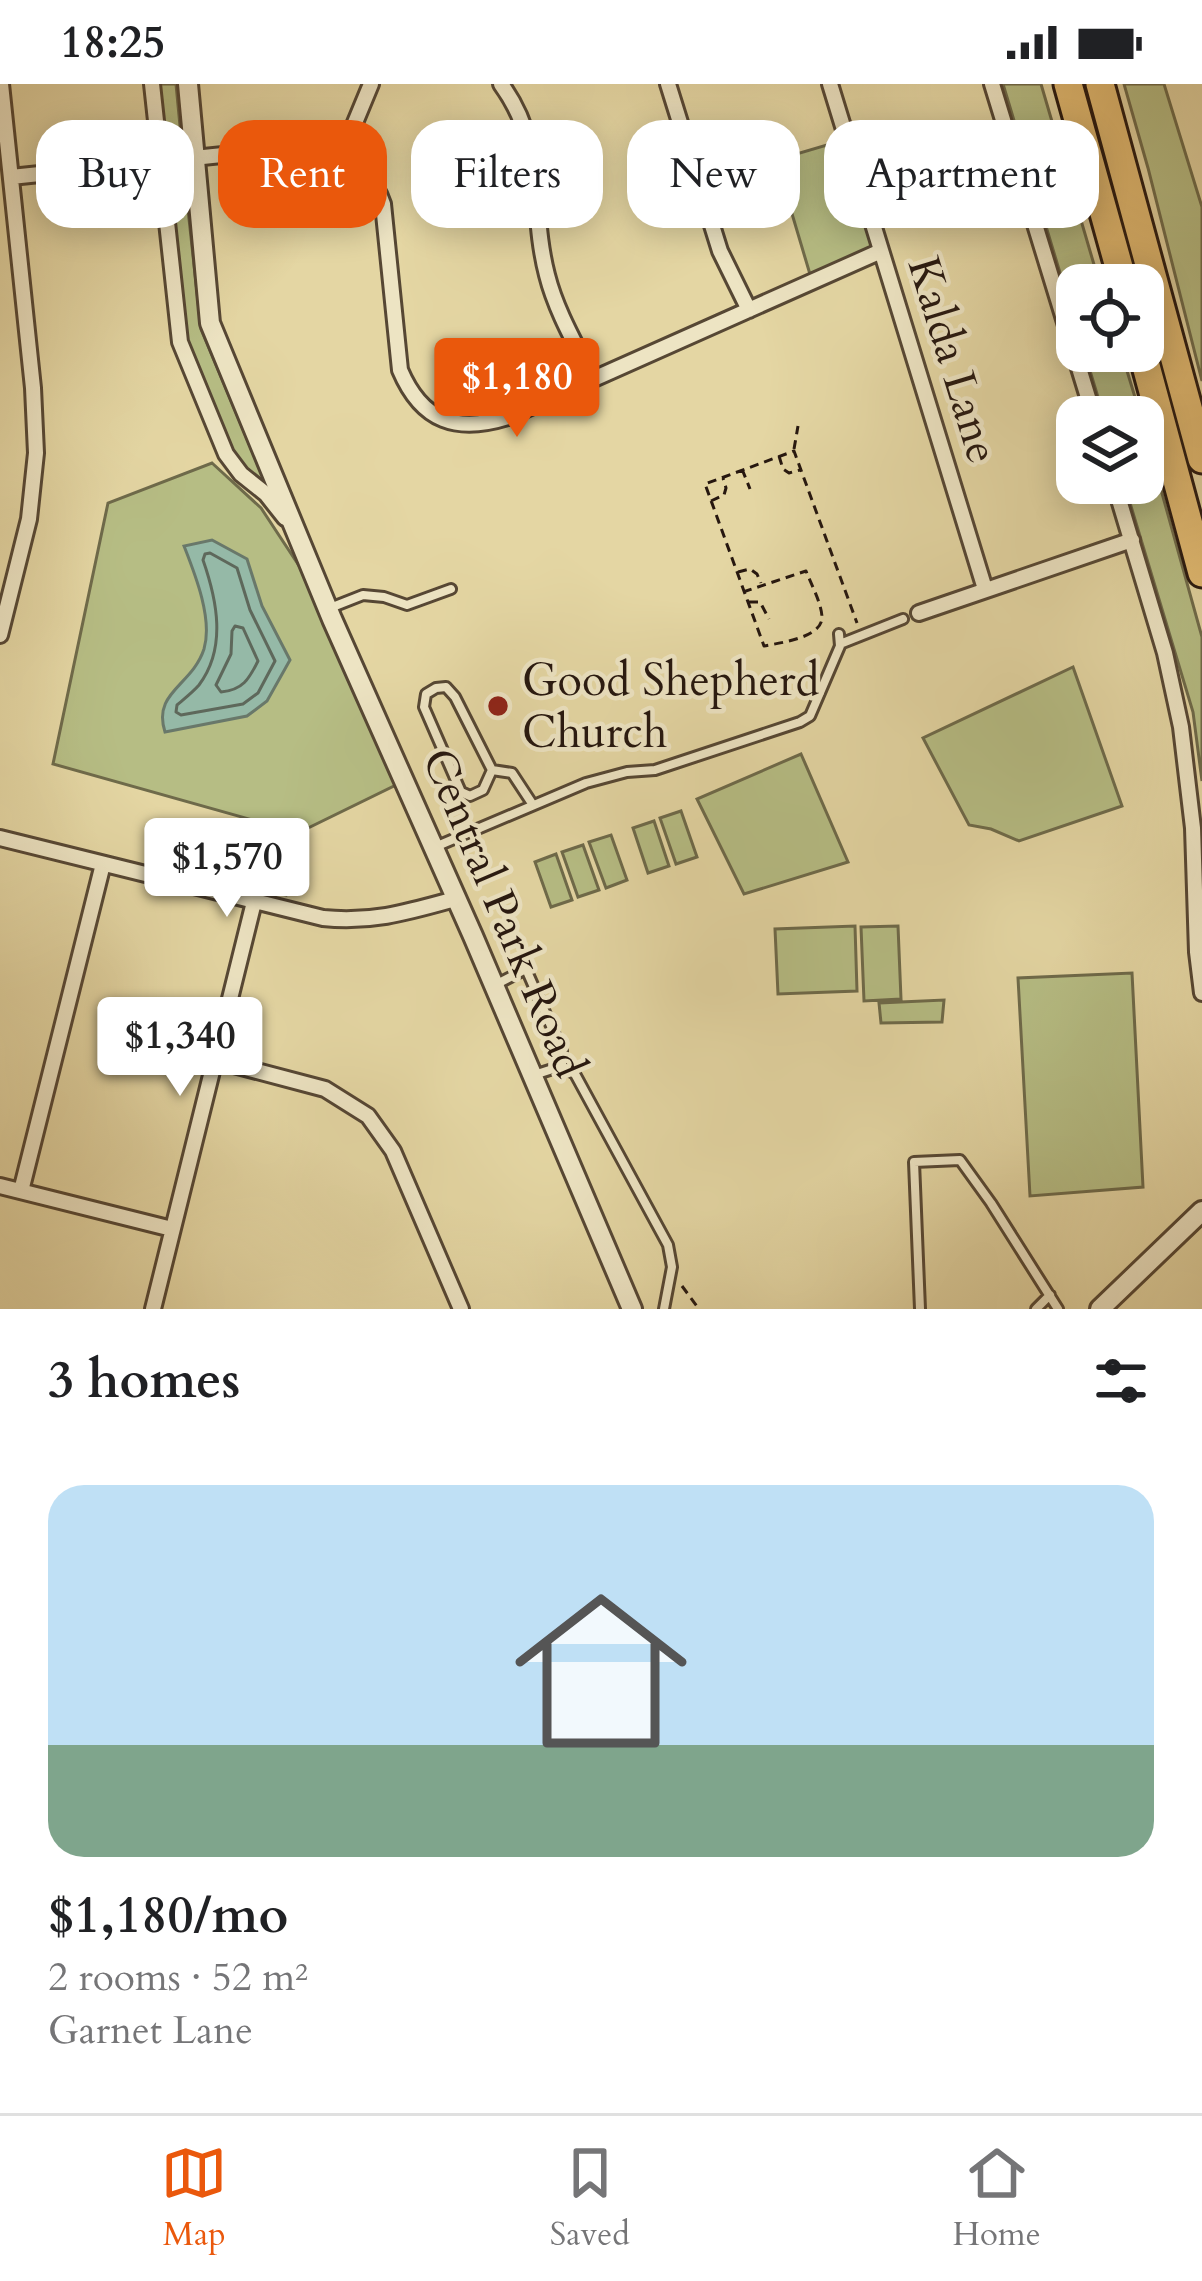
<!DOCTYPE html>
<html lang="en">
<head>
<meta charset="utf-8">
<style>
  body { margin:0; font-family:Cardo,serif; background:#f6f6f6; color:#202124; height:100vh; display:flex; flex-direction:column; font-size:45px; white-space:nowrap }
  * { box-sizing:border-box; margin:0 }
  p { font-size:39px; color:#757577 }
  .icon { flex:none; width:66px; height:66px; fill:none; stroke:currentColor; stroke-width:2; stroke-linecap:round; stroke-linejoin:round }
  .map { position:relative; height:1225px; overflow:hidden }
  .sheet { display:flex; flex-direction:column; background:#fff; flex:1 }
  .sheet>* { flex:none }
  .hud { position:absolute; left:36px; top:36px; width:1131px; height:108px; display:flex; gap:24px }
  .tools { position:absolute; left:1056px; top:180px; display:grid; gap:24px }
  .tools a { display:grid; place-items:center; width:108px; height:108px; border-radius:24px; background:#fff; box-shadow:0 6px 30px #0003; font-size:60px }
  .price { position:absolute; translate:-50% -102px; padding:0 27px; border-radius:12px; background:#fff; color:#222; font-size:39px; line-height:78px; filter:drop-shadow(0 3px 6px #0008) }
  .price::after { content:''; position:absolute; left:50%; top:72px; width:36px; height:27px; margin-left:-18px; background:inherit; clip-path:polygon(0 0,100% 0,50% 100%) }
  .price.current { background:#ea580c; color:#fff }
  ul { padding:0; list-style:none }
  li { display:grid; align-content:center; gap:24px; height:636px; padding:0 48px }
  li+li { border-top:3px solid #e0e0e0 }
  li span { display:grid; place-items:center; height:372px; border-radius:36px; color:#555 }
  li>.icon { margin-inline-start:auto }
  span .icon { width:216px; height:216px; fill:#fffc; stroke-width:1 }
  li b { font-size:51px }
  h2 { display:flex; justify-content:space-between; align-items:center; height:144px; padding:0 48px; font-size:51px }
  .pill { padding:0 42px; border-radius:36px; background:#fff; box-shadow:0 6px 30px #0003; font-size:42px; line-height:108px }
  .pill.current { background:#ea580c; color:#fff }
  .status { display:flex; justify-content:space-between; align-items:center; height:84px; padding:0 60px; background:#fff; direction:ltr }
  .status svg { height:33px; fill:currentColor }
  .tab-bar { display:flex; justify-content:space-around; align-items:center; height:168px; border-top:3px solid #e0e0e0; background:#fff; font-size:33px; color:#757577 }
  .tab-bar a { display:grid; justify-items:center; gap:6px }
  .tab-bar .current { color:#ea580c }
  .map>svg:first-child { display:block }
  .green { fill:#b6bd84; stroke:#6e6a4a; stroke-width:3 }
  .water { fill:#95b9a7; stroke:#69786a; stroke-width:3 }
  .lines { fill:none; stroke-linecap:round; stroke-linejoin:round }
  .shore { stroke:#5e685b; stroke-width:3 }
  .service-casing { stroke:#564734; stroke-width:14 }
  .minor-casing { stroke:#564734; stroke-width:20 }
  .tertiary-casing { stroke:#564734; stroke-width:24 }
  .motorway-casing { stroke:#26170f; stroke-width:33 }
  .path { stroke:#26170f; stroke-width:3; stroke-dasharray:9 6; stroke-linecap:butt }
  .service { stroke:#ede4c3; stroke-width:8 }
  .minor { stroke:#ede4c3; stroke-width:14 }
  .tertiary { stroke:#ede4c3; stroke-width:18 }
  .motorway { stroke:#e2bb72; stroke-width:27 }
  .poi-dot { fill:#8f2418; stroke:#ede4c3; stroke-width:4.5 }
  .labels { text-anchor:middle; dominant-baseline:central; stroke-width:9; stroke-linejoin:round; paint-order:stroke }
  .street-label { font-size:45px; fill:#26170f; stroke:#ede4c3 }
  .poi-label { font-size:45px; fill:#26170f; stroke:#ede4c3; text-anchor:start }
</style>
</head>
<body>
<div class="status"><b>18:25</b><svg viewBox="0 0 49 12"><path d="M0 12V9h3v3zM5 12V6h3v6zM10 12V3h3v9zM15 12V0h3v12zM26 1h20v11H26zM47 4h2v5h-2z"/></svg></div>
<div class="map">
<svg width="1202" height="1225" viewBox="0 0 1202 1225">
  <rect width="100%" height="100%" fill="#e4d6a3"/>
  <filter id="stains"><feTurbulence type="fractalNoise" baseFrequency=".00167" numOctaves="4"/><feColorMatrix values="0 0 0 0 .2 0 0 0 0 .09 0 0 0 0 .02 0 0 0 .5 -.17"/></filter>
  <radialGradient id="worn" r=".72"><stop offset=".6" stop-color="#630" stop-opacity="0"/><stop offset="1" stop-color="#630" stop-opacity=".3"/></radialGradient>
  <path class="green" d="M 158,0 L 176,0 L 181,52 L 177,58 L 169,59 L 163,54 Z
    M 1003,0 L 1041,0 L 1100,201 L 1077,201 L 1077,245 Z
    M 1124,0 L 1164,0 L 1202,123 L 1202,297 L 1148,84 Z
    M 847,55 L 881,167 L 812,197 L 776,76 Z
    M 185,98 L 201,245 L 263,393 L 261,395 L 251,390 L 240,380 L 228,359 L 186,253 L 170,100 Z
    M 1084,267 L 1121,267 L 1141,333 L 1104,333 Z
    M 1143,341 L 1202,553 L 1202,697 L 1193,628 L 1124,399 L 1143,399 Z
    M 212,379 L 261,424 L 315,506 L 402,698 L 300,748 L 286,811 L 260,806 L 274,742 L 53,680 L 108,419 Z
    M 1073,583 L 1122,722 L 1019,757 L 991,745 L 969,741 L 923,654 Z
    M 801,670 L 848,778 L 744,810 L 697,715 Z
    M 681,727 L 697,773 L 676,780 L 660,734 Z
    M 654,737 L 669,782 L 648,789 L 633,744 Z
    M 611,751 L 627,796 L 606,804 L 589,758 Z
    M 583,761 L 599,806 L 578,813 L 562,768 Z
    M 556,770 L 572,816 L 551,823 L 535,778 Z
    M 855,842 L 857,907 L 778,910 L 775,845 Z
    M 898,842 L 901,915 L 864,917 L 861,843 Z
    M 1132,889 L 1143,1103 L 1030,1112 L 1018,894 Z
    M 944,916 L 942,938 L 881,939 L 879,919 Z"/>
  <path class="water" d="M 212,456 L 247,475 L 262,522 L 290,576 L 267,617 L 247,632 L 165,648 C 152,608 192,602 204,565 C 213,535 195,490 184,462 Z"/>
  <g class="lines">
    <path class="shore" d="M 210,469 L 237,484 L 250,526 L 275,577 L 258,609 L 243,620 L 181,631 L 176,628 L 177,621 C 184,615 193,608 199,601 C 227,564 217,516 203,476 L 205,470 Z
      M 235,542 L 243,544 L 258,577 C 249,595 243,606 221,608 L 216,601 L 231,570 L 232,547 Z"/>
    <g class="service-casing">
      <path id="service" d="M 330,524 L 363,511 L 384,513 L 407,521 L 451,505
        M 840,560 L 903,535
        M 446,603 L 455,613 L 492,686 L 483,706 L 470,712 L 461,708 L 424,623 L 426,610 L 436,604 Z
        M 492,686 L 512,689 L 533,721
        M 435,763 L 586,699 L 627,688 L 655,686 L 800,638 L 810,632 L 840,562 L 839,550
        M 495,901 L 526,885 L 562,967 L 562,982
        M 534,991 L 562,982 L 575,990 L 668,1161 L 672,1183 L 664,1225
        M 920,1225 L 914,1078 L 960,1076 L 991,1119 L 1058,1225
        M 1036,1225 L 1050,1211"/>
    </g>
    <g class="minor-casing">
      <path id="minor" d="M 152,0 L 180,258 L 226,370 L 241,390 L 266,410 L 285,434
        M 501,0 C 547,63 529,122 547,191 C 556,227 576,261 593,295
        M 668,0 L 720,167 L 749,226
        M 830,0 L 985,505
        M 992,0 L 1094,333
        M 347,58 C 357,80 376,97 383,120 L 400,286 C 422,338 457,349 508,333 L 881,167
        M 347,58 L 371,0
        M 11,93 L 347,58
        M 1114,399 L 1165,569 L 1181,643 L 1193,744 L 1197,868 L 1202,909
        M 919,529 L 1132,456
        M 0,551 L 29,435 L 36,369 L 33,304 L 1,0
        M 0,754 L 323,834 C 372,839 408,828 455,815
        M 215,976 L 325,1005 L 368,1032 L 393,1067 L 461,1225
        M 0,1102 L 172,1145
        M 21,1107 L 103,780
        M 153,1225 L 254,818"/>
    </g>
    <g class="tertiary-casing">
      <path id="tertiary" d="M 188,0 L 210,239 L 332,535 L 473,852 L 632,1225
        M 1100,1225 L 1202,1127"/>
    </g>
    <g class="motorway-casing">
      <path id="motorway" d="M 1068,0 L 1124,201
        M 1100,0 L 1202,375
        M 1142,267 L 1202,489"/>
    </g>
    <path class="path" d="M 794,365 L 798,342
      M 779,372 L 783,385 L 789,389 L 800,386
      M 742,385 L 750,405
      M 711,417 L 724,411 L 726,404 L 723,394
      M 738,488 L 750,485 L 757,490 L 761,499
      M 743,508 L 806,487 C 811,500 822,520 822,534 C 821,554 779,559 764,562 L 705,400 L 794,367 L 857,539
      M 749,518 L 760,518 L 769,535
      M 682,1202 L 699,1225"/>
    <use href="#service" class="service"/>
    <use href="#minor" class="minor"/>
    <use href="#tertiary" class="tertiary"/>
    <use href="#motorway" class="motorway"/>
  </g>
  <circle class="poi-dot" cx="498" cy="622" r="12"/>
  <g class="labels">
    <g class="street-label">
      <text transform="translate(953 276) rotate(73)">Kalda Lane</text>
      <text transform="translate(504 829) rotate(67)">Central Park Road</text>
    </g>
    <g class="poi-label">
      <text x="522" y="596">Good Shepherd<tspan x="522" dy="52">Church</tspan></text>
    </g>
  </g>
  <rect width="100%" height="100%" filter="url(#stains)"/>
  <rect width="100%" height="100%" fill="url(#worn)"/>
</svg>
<div class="tools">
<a><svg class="icon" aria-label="locate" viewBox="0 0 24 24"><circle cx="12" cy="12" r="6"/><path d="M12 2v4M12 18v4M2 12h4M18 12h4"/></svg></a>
<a><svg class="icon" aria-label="layers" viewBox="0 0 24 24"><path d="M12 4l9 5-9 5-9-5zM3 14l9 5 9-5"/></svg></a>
</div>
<b class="price current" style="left:517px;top:356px">$1,180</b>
<b class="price" style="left:227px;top:836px">$1,570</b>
<b class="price" style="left:180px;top:1015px">$1,340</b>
<div class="hud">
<a class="pill">Buy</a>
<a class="pill current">Rent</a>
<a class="pill">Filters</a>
<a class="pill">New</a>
<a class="pill">Apartment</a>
</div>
</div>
<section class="sheet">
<h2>3 homes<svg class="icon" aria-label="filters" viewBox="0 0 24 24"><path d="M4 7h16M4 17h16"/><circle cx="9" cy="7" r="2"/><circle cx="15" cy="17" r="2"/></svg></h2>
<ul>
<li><span style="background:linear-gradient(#bfe0f5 70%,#7fa58c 0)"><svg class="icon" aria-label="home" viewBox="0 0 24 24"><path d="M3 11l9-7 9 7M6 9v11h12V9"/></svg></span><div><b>$1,180/mo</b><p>2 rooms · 52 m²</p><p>Garnet Lane</p></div></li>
</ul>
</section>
<nav class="tab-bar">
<a class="current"><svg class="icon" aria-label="map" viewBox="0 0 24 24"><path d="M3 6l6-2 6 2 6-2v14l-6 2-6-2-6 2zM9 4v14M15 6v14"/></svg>Map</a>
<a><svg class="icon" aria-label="saved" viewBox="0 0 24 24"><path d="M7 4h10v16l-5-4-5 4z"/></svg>Saved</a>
<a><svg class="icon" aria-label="home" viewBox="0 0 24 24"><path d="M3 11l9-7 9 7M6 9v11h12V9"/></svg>Home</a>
</nav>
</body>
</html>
